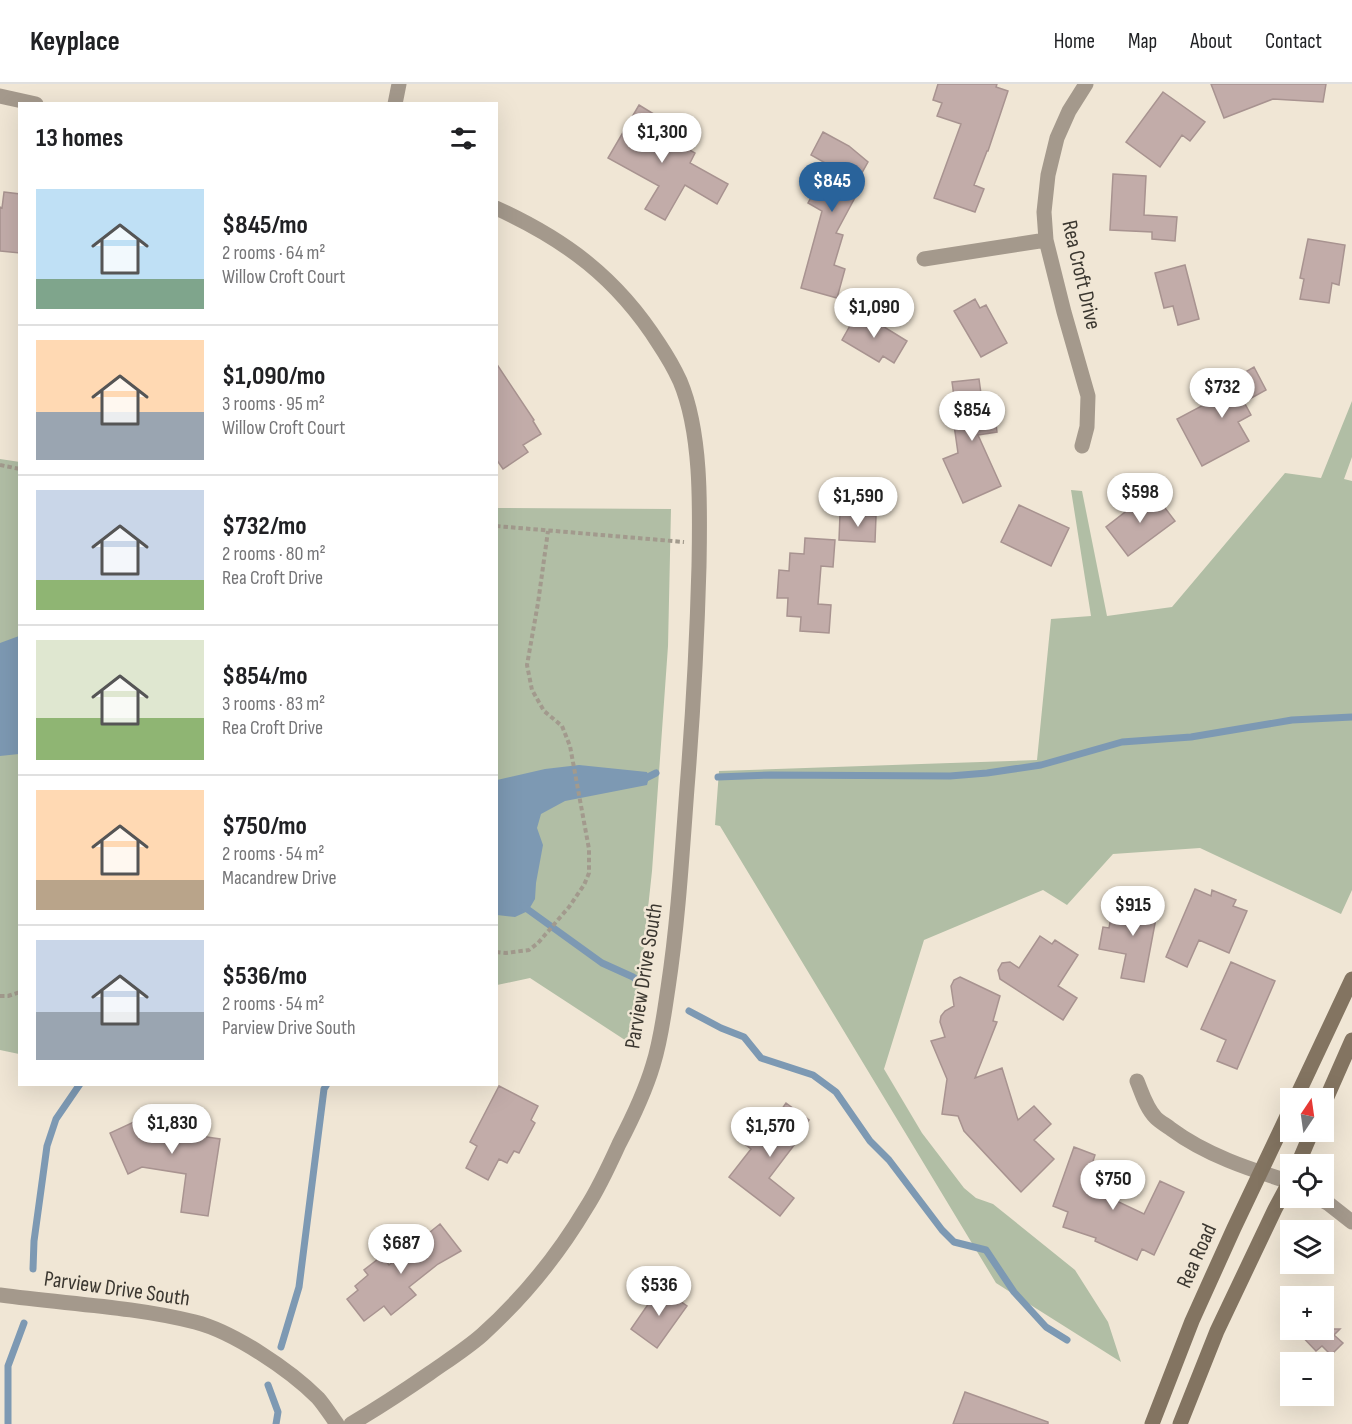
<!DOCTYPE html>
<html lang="en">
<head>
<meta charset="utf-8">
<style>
  body { margin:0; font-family:"Sofia Sans Condensed",sans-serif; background:#f2f2f2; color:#202124; height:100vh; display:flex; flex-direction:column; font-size:22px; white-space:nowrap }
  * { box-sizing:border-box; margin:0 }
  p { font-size:20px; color:#757577 }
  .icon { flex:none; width:33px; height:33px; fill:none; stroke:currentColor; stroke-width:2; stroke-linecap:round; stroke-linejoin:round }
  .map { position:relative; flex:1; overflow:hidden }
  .side { position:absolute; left:18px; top:18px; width:480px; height:984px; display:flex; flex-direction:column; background:#fff; border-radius:0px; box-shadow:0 6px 24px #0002 }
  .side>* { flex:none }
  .needle { width:39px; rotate:13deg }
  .controls { position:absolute; left:1280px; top:1004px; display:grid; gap:12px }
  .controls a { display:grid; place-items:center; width:54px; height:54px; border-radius:0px; background:#fff; box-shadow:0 6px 24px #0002; font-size:30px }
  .price { position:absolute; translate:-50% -51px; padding:0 14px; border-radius:21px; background:#fff; color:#222; font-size:20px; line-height:39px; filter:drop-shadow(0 2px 3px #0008) }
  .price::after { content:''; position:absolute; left:50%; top:36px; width:18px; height:14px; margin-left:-9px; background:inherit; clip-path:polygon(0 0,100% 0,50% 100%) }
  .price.current { background:#29639b; color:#fff }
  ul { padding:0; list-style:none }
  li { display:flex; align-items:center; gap:18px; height:150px; padding:0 18px }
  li+li { border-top:2px solid #e0e0e0 }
  li span { display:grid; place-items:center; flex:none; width:168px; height:120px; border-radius:0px; color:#555 }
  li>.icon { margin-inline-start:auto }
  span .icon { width:72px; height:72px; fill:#fffc; stroke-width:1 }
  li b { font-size:26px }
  h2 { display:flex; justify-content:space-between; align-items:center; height:72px; padding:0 18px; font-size:26px }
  header { display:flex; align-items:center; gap:36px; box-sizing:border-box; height:84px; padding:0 30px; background:#fff; border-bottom:2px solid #e0e0e0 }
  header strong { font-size:28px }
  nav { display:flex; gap:33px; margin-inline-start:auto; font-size:21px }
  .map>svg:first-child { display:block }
  .green { fill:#b1bea5 }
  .water { fill:#7d99b3 }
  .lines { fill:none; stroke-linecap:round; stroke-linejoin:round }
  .stream { stroke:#7d99b3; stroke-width:7 }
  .building { fill:#c2aca9; stroke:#a89390; stroke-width:1.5 }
  .path { stroke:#a29a8d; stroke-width:4; stroke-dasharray:4.5 3; stroke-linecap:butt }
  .minor { stroke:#a4998c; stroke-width:15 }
  .secondary { stroke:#837461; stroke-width:15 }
  .labels { text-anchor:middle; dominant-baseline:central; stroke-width:5; stroke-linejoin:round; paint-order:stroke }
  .street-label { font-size:22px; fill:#3b3730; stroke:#f0e6d5 }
</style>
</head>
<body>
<header>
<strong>Keyplace</strong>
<nav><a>Home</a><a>Map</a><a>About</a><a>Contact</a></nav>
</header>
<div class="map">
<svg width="1352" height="1340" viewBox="0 0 1352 1340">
  <rect width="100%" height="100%" fill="#f0e6d5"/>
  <path class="green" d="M 1352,317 L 1352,373 L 1344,395 L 1352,397 L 1352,806 L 1341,830 L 1200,764 L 1113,770 L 1067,821 L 1043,806 L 924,856 L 884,985 L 922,1049 L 964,1104 L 976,1114 L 993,1120 L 1075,1186 L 1108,1238 L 1121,1278 L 996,1199 L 720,742 L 715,741 L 719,687 L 1037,676 L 1051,535 L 1091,532 L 1071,406 L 1082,407 L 1107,532 L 1172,523 L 1285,389 L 1321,394 Z
    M 0,375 L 20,378 L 19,970 L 0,966 Z
    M 497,424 L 671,425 L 668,562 L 652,787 L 640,899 L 628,958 L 530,894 L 497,901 Z"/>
  <path class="water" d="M 19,552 L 19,670 L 0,672 L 0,559 Z
    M 579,681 L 647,688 L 649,693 L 647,701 L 565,717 L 541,730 L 537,744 L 543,761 L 536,799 L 535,815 L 528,827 L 515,833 L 497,831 L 497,696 L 545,685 Z"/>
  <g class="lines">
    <path class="stream" d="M 718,693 L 770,691 L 950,692 L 987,689 L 1041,681 L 1122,658 L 1191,653 L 1292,636 L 1352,633
      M 642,696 L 656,689
      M 523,822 L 602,879 L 633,893 L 638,897
      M 689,927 L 721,944 L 744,953 L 761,974 L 813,991 L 836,1008 L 870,1057 L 889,1076 L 942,1146 L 954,1158 L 986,1166 L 1014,1208 L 1046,1243 L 1067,1256
      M 33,1185 L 34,1157 L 47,1062 L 56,1035 L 80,1000
      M 281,1263 L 299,1203 L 324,1005 L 327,1000
      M 268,1301 L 278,1328 L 276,1340
      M 8,1340 L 8,1282 L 24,1239"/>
  </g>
  <path class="building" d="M 938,0 L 997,0 L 996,3 L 1008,7 L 988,67 L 987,67 L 974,101 L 984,105 L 975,128 L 934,114 L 961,40 L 937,32 L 942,19 L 933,16 Z
    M 1211,0 L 1326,0 L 1323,18 L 1273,15 L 1224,34 Z
    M 1163,8 L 1205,38 L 1190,57 L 1182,51 L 1160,83 L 1126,58 Z
    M 639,21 L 657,32 L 650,43 L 695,69 L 690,79 L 728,100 L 717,120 L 685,101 L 665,136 L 645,125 L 659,102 L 608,74 Z
    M 823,48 L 849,62 L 868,78 L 853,105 L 858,108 L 836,149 L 843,151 L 834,181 L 845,185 L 837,214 L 801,204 L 822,127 L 808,119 L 829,81 L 811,71 Z
    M 1113,90 L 1146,92 L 1144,131 L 1177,133 L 1175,157 L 1152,155 L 1152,148 L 1110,146 Z
    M 4,108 L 20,110 L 20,169 L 0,167 L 0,123 L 2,124 Z
    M 1308,155 L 1345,161 L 1339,201 L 1332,199 L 1329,219 L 1300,215 L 1304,195 L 1300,194 Z
    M 1185,181 L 1199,235 L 1178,241 L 1173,222 L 1164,224 L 1155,189 Z
    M 975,215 L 980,224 L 986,221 L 1007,259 L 981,273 L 954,227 Z
    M 863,230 L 907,257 L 894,279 L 883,272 L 879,278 L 842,256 L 856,231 L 861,234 Z
    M 496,279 L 534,336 L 533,337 L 541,350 L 523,361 L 528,368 L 503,385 L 496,375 Z
    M 1254,283 L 1266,306 L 1244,318 L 1251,331 L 1238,338 L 1249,357 L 1202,382 L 1177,335 L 1230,307 L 1226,299 Z
    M 979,295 L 982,317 L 993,316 L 997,348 L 978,351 L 1001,402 L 963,419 L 943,375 L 958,369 L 951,320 L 955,320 L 952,298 Z
    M 1152,407 L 1175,437 L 1128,472 L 1106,443 Z
    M 1019,421 L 1069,444 L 1051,482 L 1001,458 Z
    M 840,430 L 876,432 L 875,458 L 839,456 Z
    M 805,454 L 835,456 L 833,483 L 821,482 L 818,520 L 831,521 L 829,549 L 800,547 L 801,533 L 787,532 L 788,514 L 777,514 L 779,486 L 789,487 L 790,469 L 804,470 Z
    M 1195,805 L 1211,812 L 1212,806 L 1236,816 L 1233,822 L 1247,827 L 1229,869 L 1199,856 L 1187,883 L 1166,873 Z
    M 1143,810 L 1160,813 L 1144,898 L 1121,894 L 1126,870 L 1099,865 L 1103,843 L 1109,844 L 1112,828 L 1132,831 L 1134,821 L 1141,822 Z
    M 1040,852 L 1052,860 L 1055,856 L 1078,871 L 1058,902 L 1077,914 L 1063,936 L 1000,895 L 998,886 L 1002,879 L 1010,878 L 1019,884 Z
    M 1231,878 L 1275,897 L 1237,985 L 1217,977 L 1226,956 L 1201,945 Z
    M 960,893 L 1000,912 L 993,937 L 997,938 L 975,994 L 1002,984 L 1018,1036 L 1034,1022 L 1051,1040 L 1034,1056 L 1054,1075 L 1021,1108 L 964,1047 L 958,1032 L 942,1030 L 947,995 L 931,957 L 945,953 L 940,938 L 941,932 L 945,927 L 954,922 L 951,902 L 954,896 Z
    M 499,1002 L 538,1022 L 531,1036 L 535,1039 L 519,1069 L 514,1067 L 507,1079 L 499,1075 L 488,1096 L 466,1084 L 477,1062 L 470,1058 Z
    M 786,1019 L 809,1036 L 799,1050 L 801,1052 L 769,1094 L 794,1114 L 780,1132 L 729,1093 L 751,1065 L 746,1061 L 771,1028 L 777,1032 Z
    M 151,1030 L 203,1038 L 200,1052 L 220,1055 L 208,1132 L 181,1128 L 186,1090 L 142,1083 L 128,1090 L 110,1049 Z
    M 1074,1063 L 1095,1071 L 1087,1095 L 1110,1103 L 1106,1112 L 1144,1130 L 1160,1097 L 1184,1108 L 1154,1171 L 1142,1165 L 1137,1176 L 1095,1157 L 1096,1154 L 1063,1143 L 1068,1128 L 1053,1122 Z
    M 440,1140 L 461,1167 L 438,1180 L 409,1203 L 416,1211 L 391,1231 L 384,1222 L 364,1237 L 347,1215 L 358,1206 L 355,1202 L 368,1191 L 364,1186 L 382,1172 L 389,1181 Z
    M 660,1203 L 687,1222 L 657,1264 L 631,1245 Z
    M 1295,1245 L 1340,1245 L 1334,1251 L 1343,1259 L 1331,1271 L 1322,1262 L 1316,1267 Z
    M 965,1308 L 1048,1338 L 1048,1340 L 953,1340 Z"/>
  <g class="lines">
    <path class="path" d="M 0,381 L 20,385
      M 496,442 L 684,458
      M 496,868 L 506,869 L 529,866 L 538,859 L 569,823 L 584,801 L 589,789 L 589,765 L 570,662 L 562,642 L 544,627 L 532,606 L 527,581 L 538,519 L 548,447
      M 0,912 L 8,912 L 20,908"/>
    <path class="minor" d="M 0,12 L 36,20
      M 395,20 L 399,0
      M 924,175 L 1046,156
      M 1082,362 L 1087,343 L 1088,312 L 1064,228 L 1046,156 L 1044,128 L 1048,91 L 1057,54 L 1069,27 L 1086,0
      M 1137,997 C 1142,1009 1146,1024 1156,1034 C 1160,1038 1166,1041 1171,1045 C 1206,1071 1249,1085 1290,1098
      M 1316,1113 L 1329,1120 L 1352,1138
      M 0,1211 C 65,1220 131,1222 195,1238 C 234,1248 290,1286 318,1314 C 325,1322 331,1332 337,1340
      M 351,1340 C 378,1324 404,1307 430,1289 C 447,1277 466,1265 482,1251 C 523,1214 558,1171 586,1124 C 599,1104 609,1082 619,1060 C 632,1035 645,1008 653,981 C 661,956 664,930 668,904 C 678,838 682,771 687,704 C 693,630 697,556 699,482 C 700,425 702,349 680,297 C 674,284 667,272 659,260 C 617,194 566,156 496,124"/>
    <path class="secondary" d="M 1296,1014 L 1352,895
      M 1323,1022 L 1352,956
      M 1298,1080 L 1312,1047
      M 1152,1340 L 1192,1237 L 1234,1144 L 1290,1026
      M 1180,1340 L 1217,1247 L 1275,1125 L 1290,1097"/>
  </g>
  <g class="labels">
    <g class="street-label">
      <text transform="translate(1081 191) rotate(77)">Rea Croft Drive</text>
      <text transform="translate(644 892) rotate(-81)">Parview Drive South</text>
      <text transform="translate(1197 1172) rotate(-66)">Rea Road</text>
      <text transform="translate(117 1205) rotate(8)">Parview Drive South</text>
    </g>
  </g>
</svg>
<div class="controls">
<a><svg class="needle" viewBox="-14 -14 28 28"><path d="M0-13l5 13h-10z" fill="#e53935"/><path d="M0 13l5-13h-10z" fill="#757577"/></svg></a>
<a><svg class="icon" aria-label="locate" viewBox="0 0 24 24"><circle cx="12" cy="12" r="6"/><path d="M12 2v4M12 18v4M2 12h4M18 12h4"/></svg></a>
<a><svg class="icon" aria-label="layers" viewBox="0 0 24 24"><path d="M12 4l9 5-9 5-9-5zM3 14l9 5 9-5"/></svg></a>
<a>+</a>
<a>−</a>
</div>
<b class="price" style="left:662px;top:80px">$1,300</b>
<b class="price current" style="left:832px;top:129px">$845</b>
<b class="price" style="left:874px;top:255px">$1,090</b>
<b class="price" style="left:1222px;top:335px">$732</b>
<b class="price" style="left:972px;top:358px">$854</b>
<b class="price" style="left:1140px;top:440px">$598</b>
<b class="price" style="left:858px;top:444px">$1,590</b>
<b class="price" style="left:1133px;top:853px">$915</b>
<b class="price" style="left:172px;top:1071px">$1,830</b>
<b class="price" style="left:770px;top:1074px">$1,570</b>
<b class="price" style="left:1113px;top:1127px">$750</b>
<b class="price" style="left:401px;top:1191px">$687</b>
<b class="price" style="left:659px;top:1233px">$536</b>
<section class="side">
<h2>13 homes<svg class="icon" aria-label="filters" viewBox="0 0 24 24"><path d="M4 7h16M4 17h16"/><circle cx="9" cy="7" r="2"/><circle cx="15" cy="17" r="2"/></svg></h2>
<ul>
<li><span style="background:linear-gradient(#bfe0f5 75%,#7fa58c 0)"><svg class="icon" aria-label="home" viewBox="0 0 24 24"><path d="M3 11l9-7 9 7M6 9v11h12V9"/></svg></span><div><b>$845/mo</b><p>2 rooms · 64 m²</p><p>Willow Croft Court</p></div></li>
<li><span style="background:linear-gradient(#ffd9b3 60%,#9aa5b1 0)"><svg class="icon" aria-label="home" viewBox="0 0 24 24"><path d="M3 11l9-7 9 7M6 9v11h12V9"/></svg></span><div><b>$1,090/mo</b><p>3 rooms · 95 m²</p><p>Willow Croft Court</p></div></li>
<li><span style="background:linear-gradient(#c9d6e8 75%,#8fb573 0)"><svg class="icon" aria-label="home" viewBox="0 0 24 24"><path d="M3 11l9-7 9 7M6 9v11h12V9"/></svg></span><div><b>$732/mo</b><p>2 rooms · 80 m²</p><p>Rea Croft Drive</p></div></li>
<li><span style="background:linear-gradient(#dfe7d0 65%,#8fb573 0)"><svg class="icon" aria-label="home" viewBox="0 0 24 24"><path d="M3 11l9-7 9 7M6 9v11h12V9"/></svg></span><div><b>$854/mo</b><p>3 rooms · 83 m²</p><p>Rea Croft Drive</p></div></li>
<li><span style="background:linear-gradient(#ffd9b3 75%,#b9a48a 0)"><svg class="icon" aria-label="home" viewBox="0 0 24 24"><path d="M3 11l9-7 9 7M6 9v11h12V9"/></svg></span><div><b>$750/mo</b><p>2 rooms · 54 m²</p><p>Macandrew Drive</p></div></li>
<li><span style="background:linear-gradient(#c9d6e8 60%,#9aa5b1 0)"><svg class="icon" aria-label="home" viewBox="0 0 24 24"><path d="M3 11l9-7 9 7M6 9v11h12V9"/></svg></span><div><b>$536/mo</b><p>2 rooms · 54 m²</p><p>Parview Drive South</p></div></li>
</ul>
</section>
</div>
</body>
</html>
